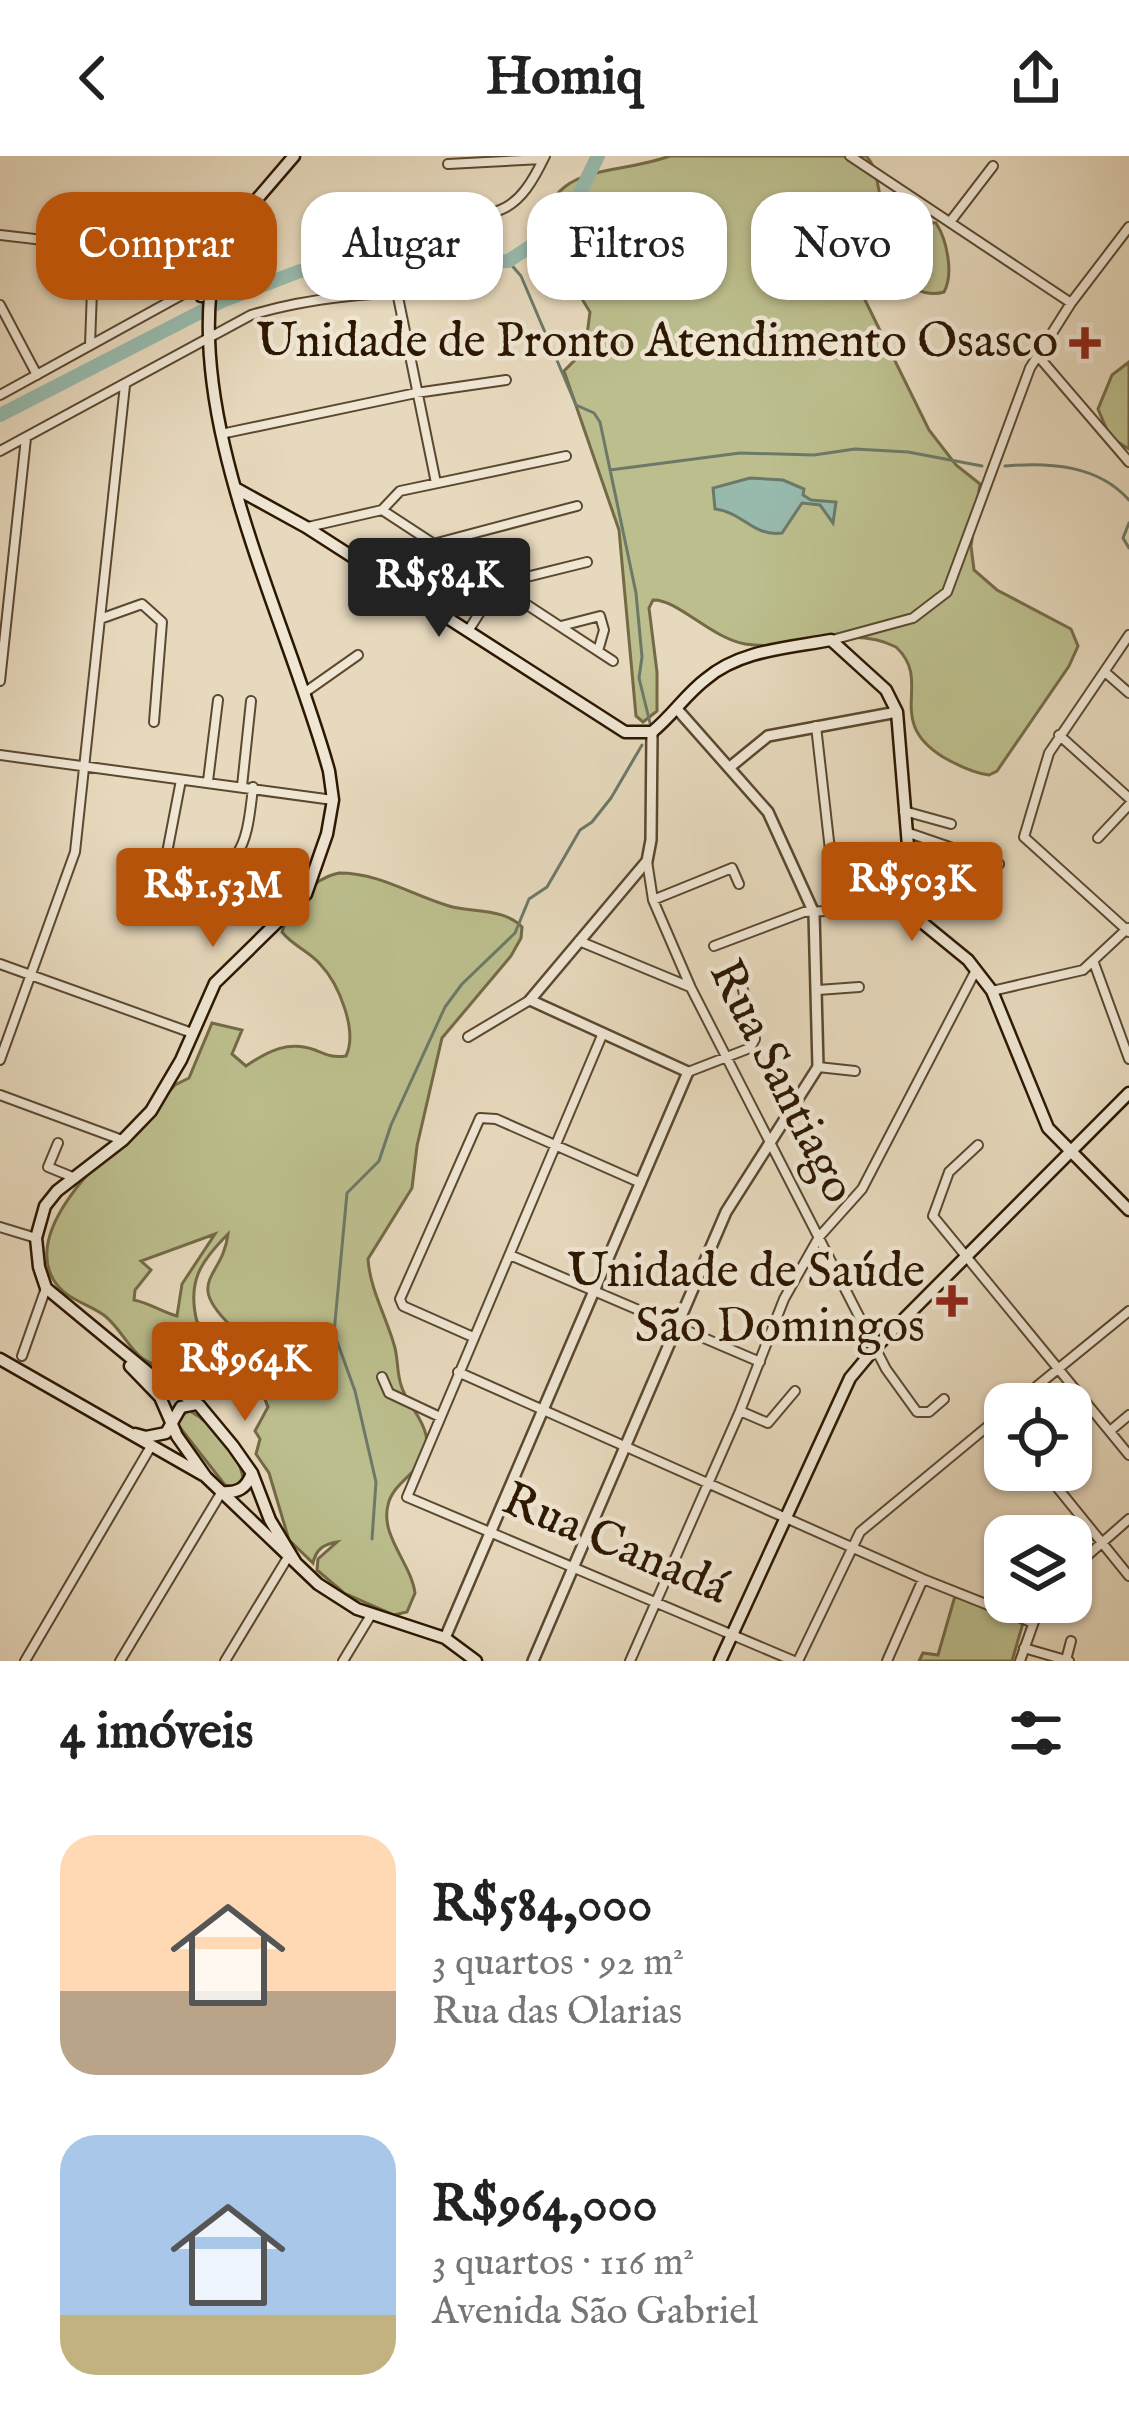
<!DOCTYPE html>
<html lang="pt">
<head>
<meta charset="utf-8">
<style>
  body { margin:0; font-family:"IM FELL English",serif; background:#f2f2f2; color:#222; height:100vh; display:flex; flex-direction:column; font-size:45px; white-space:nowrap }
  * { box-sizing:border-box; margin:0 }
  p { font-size:39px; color:#767676 }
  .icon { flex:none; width:66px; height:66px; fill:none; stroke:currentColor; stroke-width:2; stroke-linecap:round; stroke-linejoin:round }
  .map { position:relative; height:1505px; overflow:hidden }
  .side { display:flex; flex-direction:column; background:#fff; flex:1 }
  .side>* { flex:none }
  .hud { position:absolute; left:36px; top:36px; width:1059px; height:108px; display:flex; gap:24px }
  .buttons { position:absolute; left:984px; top:1227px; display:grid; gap:24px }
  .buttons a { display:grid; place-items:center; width:108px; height:108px; border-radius:24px; background:#fff; box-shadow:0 3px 9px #0004; font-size:60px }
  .price { position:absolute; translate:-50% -102px; padding:0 27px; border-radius:12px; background:#b45309; color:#fff; font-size:39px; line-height:78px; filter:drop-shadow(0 3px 6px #0008) }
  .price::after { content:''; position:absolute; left:50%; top:72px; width:36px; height:27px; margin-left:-18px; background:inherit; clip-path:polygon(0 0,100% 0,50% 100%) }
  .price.current { background:#222; color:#fff }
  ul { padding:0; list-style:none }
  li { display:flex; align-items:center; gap:36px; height:300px; padding:0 60px }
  li span { display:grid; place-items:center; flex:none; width:336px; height:240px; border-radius:36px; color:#555 }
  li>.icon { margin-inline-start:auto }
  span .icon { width:144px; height:144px; fill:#fffc; stroke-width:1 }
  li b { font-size:51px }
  h2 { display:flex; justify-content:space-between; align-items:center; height:144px; padding:0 60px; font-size:51px }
  .pill { padding:0 42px; border-radius:36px; background:#fff; box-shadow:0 3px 9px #0004; font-size:42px; line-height:108px }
  .pill.current { background:#b45309; color:#fff }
  header { display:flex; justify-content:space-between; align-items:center; height:156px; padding:0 60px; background:#fff; font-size:54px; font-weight:700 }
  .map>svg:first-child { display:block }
  .green { fill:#bcbe8d; stroke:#746a46; stroke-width:3; fill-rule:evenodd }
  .water { fill:#97baad; stroke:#6c7968; stroke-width:3 }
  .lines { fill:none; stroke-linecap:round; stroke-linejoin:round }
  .stream { stroke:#6c7968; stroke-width:3 }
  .river { stroke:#97baad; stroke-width:14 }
  .minor-casing { stroke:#5b482f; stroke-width:12 }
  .tertiary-casing { stroke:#5b482f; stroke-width:14 }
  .secondary-casing { stroke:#2c1700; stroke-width:15 }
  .minor { stroke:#efe6d4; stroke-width:8 }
  .tertiary { stroke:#efe6d4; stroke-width:9 }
  .secondary { stroke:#efe6d4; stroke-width:10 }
  .poi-dot { fill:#8f2418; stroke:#efe6d4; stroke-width:4.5 }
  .labels { text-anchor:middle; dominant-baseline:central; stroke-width:9; stroke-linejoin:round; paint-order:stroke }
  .poi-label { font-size:48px; fill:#2c1700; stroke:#efe6d4; text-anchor:end }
  .street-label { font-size:48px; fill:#2c1700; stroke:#efe6d4 }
</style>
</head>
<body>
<header><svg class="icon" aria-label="back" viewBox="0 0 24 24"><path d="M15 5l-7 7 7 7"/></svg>Homiq<svg class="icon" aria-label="share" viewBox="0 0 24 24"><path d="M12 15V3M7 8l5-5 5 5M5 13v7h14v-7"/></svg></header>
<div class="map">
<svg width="1129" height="1505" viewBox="0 0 1129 1505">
  <rect width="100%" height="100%" fill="#e7d9bd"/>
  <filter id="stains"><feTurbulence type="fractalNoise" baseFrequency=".00167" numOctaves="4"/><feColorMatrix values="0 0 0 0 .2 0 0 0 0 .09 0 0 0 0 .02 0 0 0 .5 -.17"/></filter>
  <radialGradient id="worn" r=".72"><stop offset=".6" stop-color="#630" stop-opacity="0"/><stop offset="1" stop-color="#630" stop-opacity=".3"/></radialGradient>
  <path class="green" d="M 670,0 L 866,0 C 886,20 869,58 905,66 C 915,69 926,66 936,67 C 947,84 954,118 944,136 C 916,145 893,111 866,127 L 864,142 L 929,274 L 956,309 L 980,328 L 971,390 L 974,414 L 997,434 L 1071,473 L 1078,490 L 1069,510 L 997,615 L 989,619 C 973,617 957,609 943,601 C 883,564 934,526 896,491 C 849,467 795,496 745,488 C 711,482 677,443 653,444 L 649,452 L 657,516 L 657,555 L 643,566 L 636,560 L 619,374 L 564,215 L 585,194 L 590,156 L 574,130 L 539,110 L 532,96 C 552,0 601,24 670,0 Z
    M 1129,206 L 1129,293 L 1110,281 L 1098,253 L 1112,219 Z
    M 339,717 C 380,717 411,739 449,750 C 473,757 504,752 522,771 L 521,782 L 511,800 L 442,882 L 417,990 L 412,1032 L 368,1103 C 370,1134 387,1162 395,1192 C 398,1204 397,1217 401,1229 C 406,1247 422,1260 426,1279 C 432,1315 394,1321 388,1349 C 380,1380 411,1407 415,1437 L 407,1456 L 394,1459 L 344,1437 L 317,1414 L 318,1403 L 337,1386 C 324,1388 316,1393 313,1407 L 289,1384 L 269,1317 L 256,1298 L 260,1283 L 255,1275 L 268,1251 L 264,1241 L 267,1234 L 254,1206 L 228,1191 L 220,1197 L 205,1231 L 197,1233 C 191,1227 183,1218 176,1215 C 162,1208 157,1213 142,1202 C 128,1191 120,1172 105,1160 C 88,1147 65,1144 53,1123 C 18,1060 139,972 175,929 L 189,922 L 212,867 L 242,874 L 232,898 L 246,910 C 268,895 289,884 315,894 C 327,899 333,902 346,900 C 358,875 339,828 320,808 C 309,795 293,790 282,776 C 289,750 313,722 339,717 ZM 215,1078 L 182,1128 L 177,1160 C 161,1156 150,1147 134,1144 L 135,1134 L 151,1114 L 141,1105 ZM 228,1078 C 223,1122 184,1124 230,1169 L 219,1177 L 197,1166 C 187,1126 200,1106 228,1078 Z
    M 190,1255 C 210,1266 244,1303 243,1326 L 234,1332 L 225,1329 L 178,1269 L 179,1260 Z
    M 955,1440 L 1023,1467 L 1012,1505 L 919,1505 L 923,1497 L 938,1499 Z"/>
  <path class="water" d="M 750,322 L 783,324 L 804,333 L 803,339 L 811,344 L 836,346 L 833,367 L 820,349 L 802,347 L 782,377 C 753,381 743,356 715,353 L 713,332 Z"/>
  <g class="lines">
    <path class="stream" d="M 508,105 L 521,120 L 576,249 L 594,257 L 600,266 L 636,437 L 642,501 L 639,522 L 650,567
      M 1005,310 C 1049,306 1098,309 1129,344
      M 610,314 L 740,297 L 814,299 L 855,293 L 908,296 L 982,310
      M 1129,367 L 1123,382 L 1129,392
      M 372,1383 L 376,1326 L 355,1235 L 334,1177 L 347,1037 L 379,1005 L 391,969 L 445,851 L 462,828 L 515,777 L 529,743 L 547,731 L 580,674 L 592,666 L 611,642 L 642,589"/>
    <path class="river" d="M 0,259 L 222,145 L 300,115 L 508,105 L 556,74 L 571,55 L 598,0"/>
    <g class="minor-casing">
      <path id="minor" d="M 850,0 L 1071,147
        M 448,8 L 542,3
        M 443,63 C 503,59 518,56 545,0
        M 950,66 L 993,10
        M 0,79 L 78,88 L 89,94 L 93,106 L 90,189
        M 397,136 L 436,327
        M 0,149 L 37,219
        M 1038,200 L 1129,306
        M 0,239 L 198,130
        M 221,278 L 416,237 L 506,224
        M 0,295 L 251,159 C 323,137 401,136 476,132
        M 382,354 L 613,505
        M 308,371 L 382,354 L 400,335 L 566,300
        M 437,387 L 577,350
        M 100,463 L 142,448 L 162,466 L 154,566
        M 561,470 L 600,460 L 604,474 L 598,495
        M 468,475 L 498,428 L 587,406
        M 1129,479 L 1049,597 L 1024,681 L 1129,776
        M 832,484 L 913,462 L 947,436 L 1030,212 L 1071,147 L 1129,71
        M 1105,516 L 1129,537
        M 0,525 L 26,282
        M 304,537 L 358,499
        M 816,570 L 837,756
        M 1059,579 L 1129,642
        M 0,599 L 333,644
        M 181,624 L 161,728 L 170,738 C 238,706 245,709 253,631
        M 208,625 L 218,544
        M 242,630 L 251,545
        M 904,655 L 951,668
        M 906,676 L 999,708
        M 1098,682 L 1129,649
        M 647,705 L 653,744 L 691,832 L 886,1213 L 917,1256 L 929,1256 L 944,1243
        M 653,744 L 732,712 L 739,728
        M 579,785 L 690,831
        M 714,790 L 804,756 L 913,751
        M 1094,807 L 1129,903
        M 0,808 L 192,877
        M 818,834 L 859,831
        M 992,835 L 1083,814 L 1128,772
        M 603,877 L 407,1341 L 794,1505
        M 468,881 L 530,844
        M 0,904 L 75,696 L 125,229
        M 818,911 L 855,915
        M 688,916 L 750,892 L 755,883 L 743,834
        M 0,939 L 122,984
        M 58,987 L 48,1011 L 75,1022
        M 978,989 L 949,1016 L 933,1060 L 1129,1299
        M 0,1071 L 36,1082
        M 510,1099 L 760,1206
        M 473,1181 L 403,1150 L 400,1143 L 480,962 L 496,963 L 641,1027
        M 22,1200 L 46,1132
        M 458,1216 L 923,1423 L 1031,1466
        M 382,1221 L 389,1237 L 440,1261
        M 1015,1248 L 1129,1155
        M 740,1255 L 768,1267 L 795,1235
        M 1110,1275 L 1129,1259
        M 1043,1314 L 1129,1420
        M 1071,1414 L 1129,1363
        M 1024,1492 L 1069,1505
        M 1066,1504 L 1071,1485
        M 25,1505 L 150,1292
        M 120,1505 L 221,1337
        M 225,1505 L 288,1401
        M 343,1505 L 371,1459
        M 630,1505 L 740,1255 L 784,1143 L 819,1081 L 862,1033 L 976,814
        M 798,1505 L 860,1376 L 1005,1256
        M 887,1505 L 923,1423
        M 1020,1505 L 1041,1446"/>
    </g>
    <g class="tertiary-casing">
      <path id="tertiary" d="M 730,611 L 768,580 L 897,556
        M 445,1482 L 688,916 L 530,844 L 647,705 L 651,684 L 652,576
        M 533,1505 L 726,1056 L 818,911 L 814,757 L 768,656 L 677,553"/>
    </g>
    <g class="secondary-casing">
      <path id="secondary" d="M 215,106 C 182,263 287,463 329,615 L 333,644 L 327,678 L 306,738 L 215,827 L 181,904 L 151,955 L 123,984 L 57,1035 L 45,1050 L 36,1082 L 39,1111 L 46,1132 L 150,1218 L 199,1249 L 233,1290 L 252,1317 L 270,1364 L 296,1407
        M 209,136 L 201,140 L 197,132 L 240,63 L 294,0
        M 237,333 L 306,371 L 625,576 L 652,576 C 672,560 686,538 706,523 C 740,494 788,492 831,484 L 886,534 L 897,556 L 913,751 L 924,768 L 968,804 L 992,835 L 1048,972 L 1129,1054
        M 0,1203 L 203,1319
        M 130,1210 L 160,1241 L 177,1280 L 206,1321 L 318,1428 L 357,1453 L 445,1482 L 476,1505
        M 135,1278 L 146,1281 L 166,1277 L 181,1251 L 196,1248
        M 221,1336 C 238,1337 246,1333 252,1317
        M 720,1505 L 850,1222 L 875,1192 L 1129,937"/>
    </g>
    <use href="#minor" class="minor"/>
    <use href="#tertiary" class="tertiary"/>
    <use href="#secondary" class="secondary"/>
  </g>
  <g class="poi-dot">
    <path d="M1079 169h12v12h12v12h-12v12h-12v-12h-12v-12h12z"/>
    <path d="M946 1127h12v12h12v12h-12v12h-12v-12h-12v-12h12z"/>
  </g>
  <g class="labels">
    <g class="poi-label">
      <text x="1058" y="187">Unidade de Pronto Atendimento Osasco</text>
      <text x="925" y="1117">Unidade de Saúde<tspan x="925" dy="55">São Domingos</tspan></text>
    </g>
    <g class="street-label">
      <text transform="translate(781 926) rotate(63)">Rua Santiago</text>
      <text transform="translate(615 1389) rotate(23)">Rua Canadá</text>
    </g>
  </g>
  <rect width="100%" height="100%" filter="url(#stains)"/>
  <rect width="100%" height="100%" fill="url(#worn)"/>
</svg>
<div class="buttons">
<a><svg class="icon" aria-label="locate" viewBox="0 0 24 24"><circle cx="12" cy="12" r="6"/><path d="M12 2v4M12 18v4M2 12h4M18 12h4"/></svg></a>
<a><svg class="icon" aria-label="layers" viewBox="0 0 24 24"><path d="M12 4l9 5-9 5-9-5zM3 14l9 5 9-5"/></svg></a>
</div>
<b class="price current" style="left:439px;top:484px">R$584K</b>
<b class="price" style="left:912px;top:788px">R$503K</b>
<b class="price" style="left:213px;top:794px">R$1.53M</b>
<b class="price" style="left:245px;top:1268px">R$964K</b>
<div class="hud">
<a class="pill current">Comprar</a>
<a class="pill">Alugar</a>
<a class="pill">Filtros</a>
<a class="pill">Novo</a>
</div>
</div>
<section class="side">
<h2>4 imóveis<svg class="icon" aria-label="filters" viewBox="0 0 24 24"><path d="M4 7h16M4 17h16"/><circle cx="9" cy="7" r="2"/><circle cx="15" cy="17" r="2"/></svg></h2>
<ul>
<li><span style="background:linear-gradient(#ffd9b3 65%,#b9a48a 0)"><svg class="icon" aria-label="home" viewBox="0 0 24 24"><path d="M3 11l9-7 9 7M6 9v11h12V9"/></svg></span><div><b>R$584,000</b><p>3 quartos · 92 m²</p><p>Rua das Olarias</p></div></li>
<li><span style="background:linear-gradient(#a9c7e8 75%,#c2b280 0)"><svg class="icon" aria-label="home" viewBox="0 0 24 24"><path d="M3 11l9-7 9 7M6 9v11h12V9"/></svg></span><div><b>R$964,000</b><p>3 quartos · 116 m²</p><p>Avenida São Gabriel</p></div></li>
</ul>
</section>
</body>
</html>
